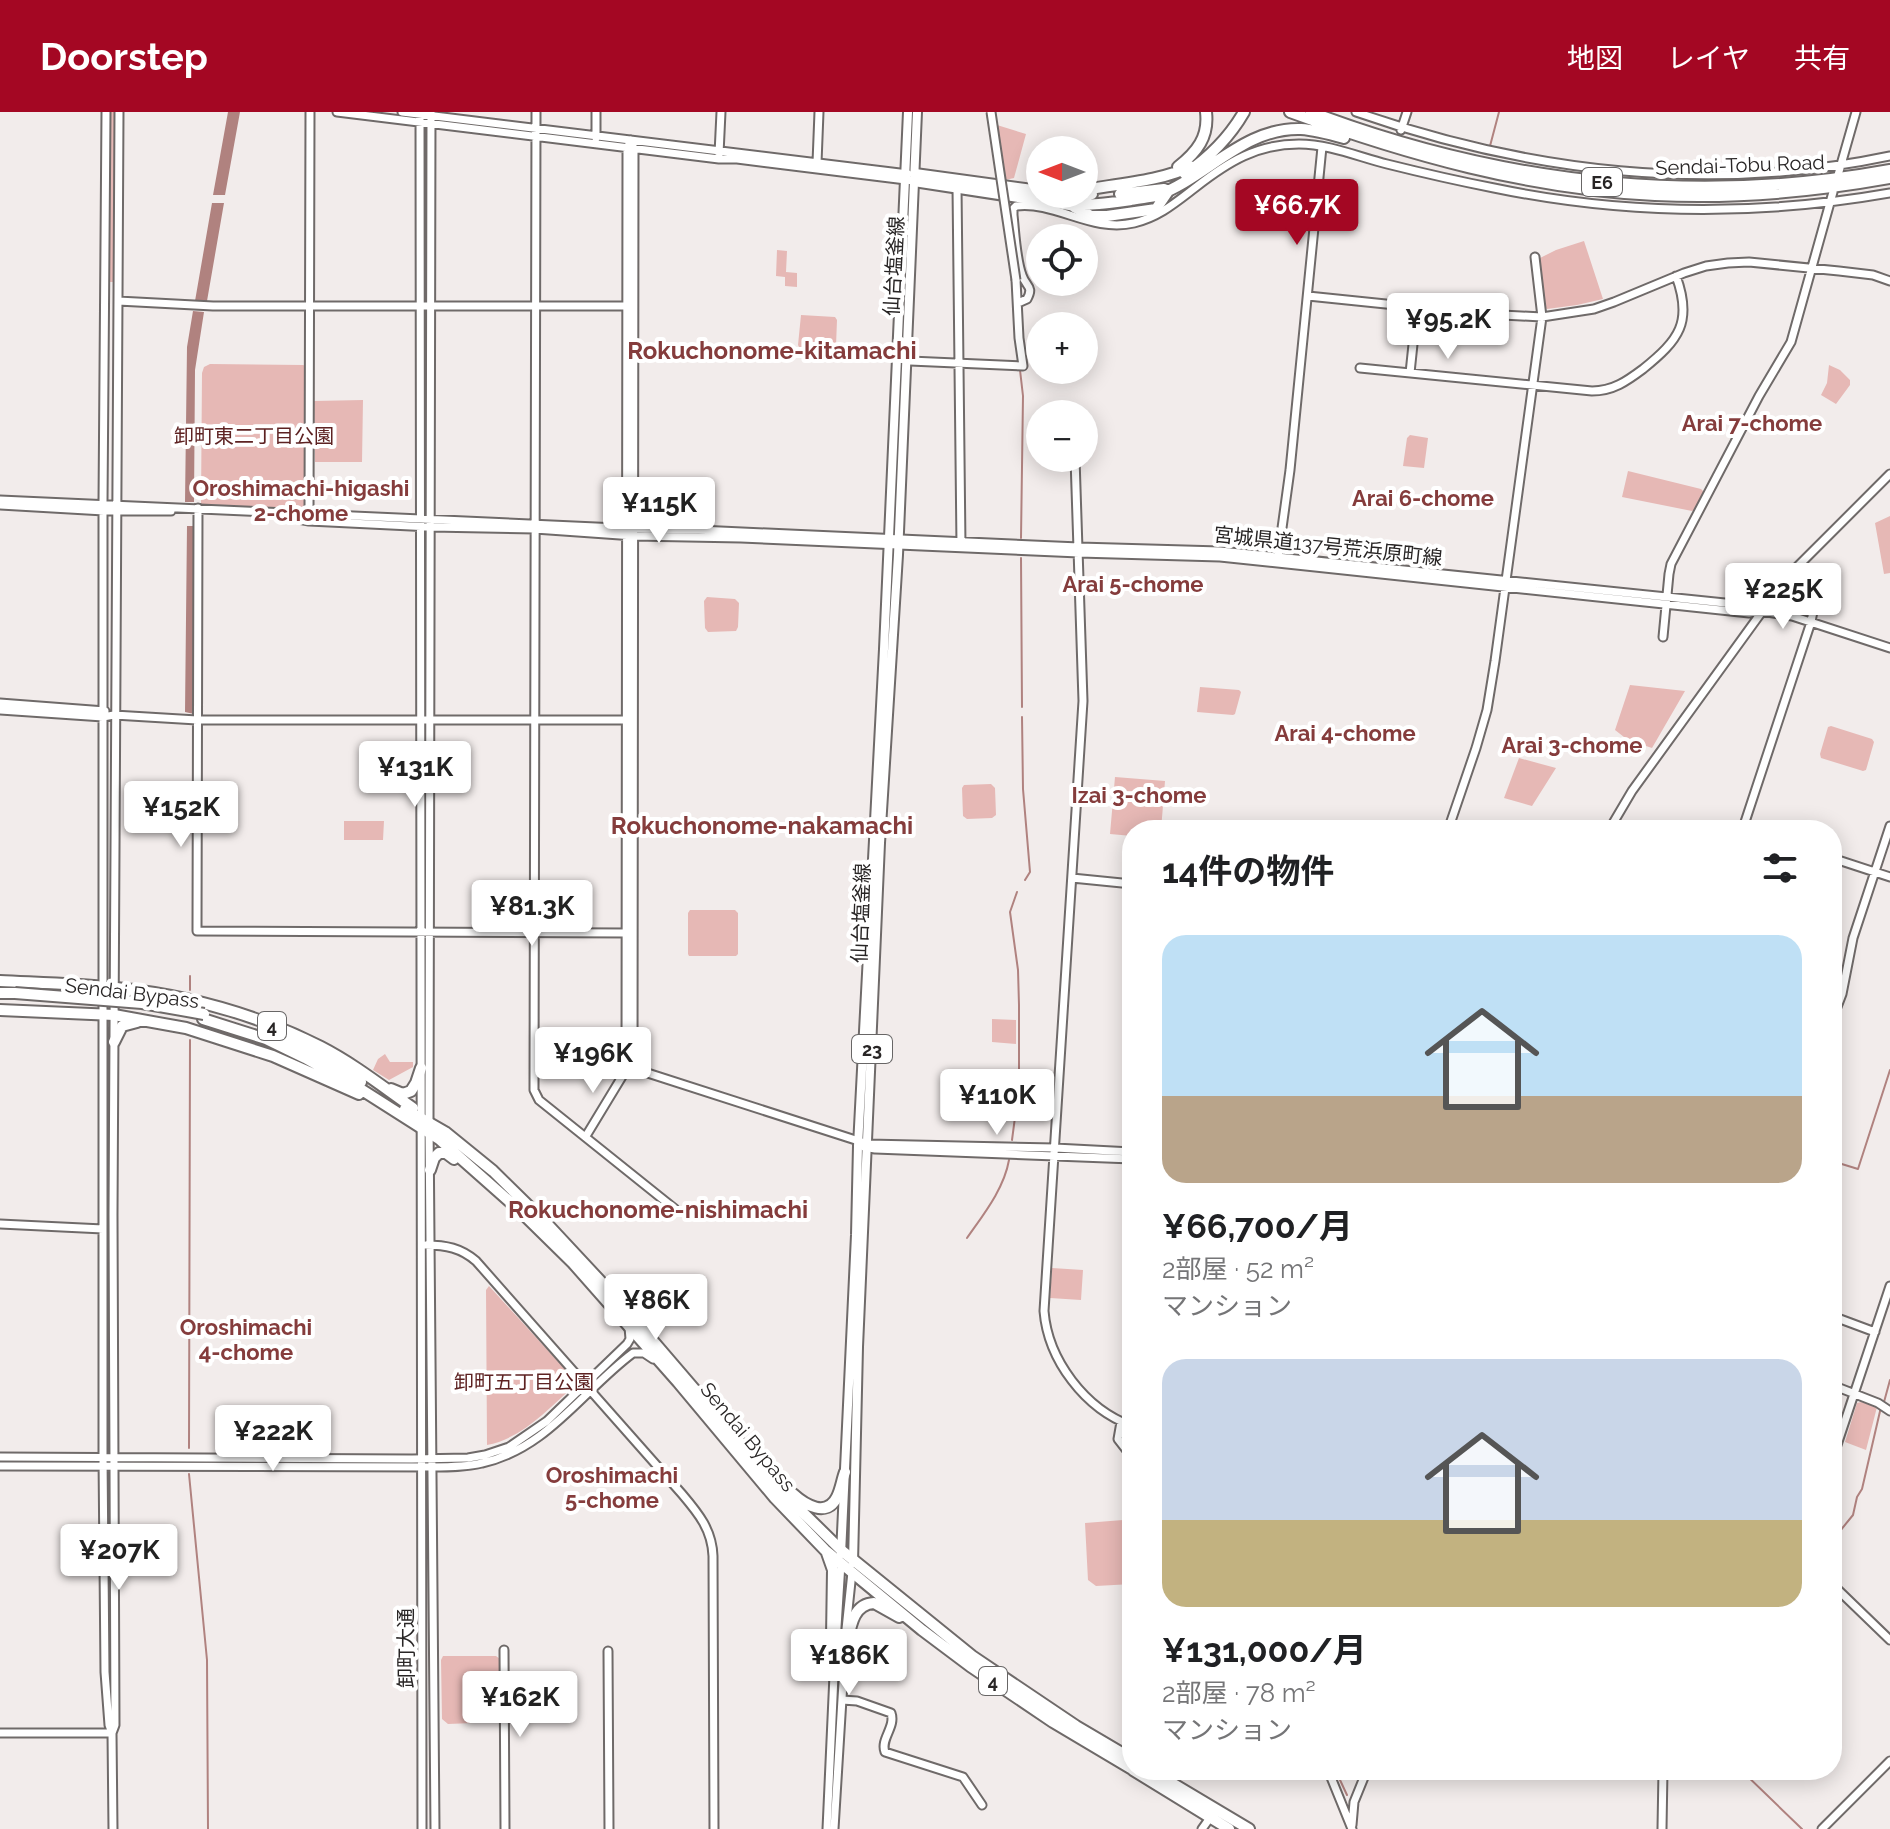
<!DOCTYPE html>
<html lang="ja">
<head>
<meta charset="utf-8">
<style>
  body { margin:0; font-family:Raleway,"Noto Sans JP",sans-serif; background:#f2f2f2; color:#202124; height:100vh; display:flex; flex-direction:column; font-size:30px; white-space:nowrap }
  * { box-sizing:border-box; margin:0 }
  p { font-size:26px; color:#757577 }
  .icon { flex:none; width:44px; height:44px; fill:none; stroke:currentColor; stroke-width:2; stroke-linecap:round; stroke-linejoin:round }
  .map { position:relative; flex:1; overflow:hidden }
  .side { position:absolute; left:1122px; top:708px; width:720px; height:960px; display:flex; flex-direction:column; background:#fff; border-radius:32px; box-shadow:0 4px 20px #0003 }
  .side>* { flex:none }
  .needle { width:52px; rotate:270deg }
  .controls { position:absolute; left:1026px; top:24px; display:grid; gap:16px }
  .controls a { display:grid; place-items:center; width:72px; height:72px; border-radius:50%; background:#fff; box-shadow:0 4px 20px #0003; font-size:40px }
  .price { position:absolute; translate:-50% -68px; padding:0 18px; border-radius:8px; background:#fff; color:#222; font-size:26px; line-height:52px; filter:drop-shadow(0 2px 4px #0008) }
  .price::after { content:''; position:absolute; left:50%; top:48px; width:24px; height:18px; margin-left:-12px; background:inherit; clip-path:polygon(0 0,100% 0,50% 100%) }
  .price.on { background:#a40723; color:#fff }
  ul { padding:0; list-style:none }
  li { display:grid; align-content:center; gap:16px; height:424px; padding:0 40px }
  li span { display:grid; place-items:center; height:248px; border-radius:24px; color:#555 }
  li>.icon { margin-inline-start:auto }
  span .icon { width:144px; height:144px; fill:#fffc; stroke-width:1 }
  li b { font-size:34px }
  h2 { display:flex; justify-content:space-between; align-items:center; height:96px; padding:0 40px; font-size:34px }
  header { display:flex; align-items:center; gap:48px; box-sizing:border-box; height:112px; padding:0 40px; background:#a40723; color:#fff }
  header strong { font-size:38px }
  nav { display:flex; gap:44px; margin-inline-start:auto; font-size:28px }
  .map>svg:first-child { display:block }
  .green { fill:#e6b8b5 }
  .water { fill:#b0827f }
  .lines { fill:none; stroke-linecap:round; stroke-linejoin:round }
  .stream { stroke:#b0827f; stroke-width:2 }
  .secondary-casing { stroke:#6f6a69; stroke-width:11 }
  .primary-casing { stroke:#6f6a69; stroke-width:12 }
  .highway-casing { stroke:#6f6a69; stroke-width:14 }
  .secondary { stroke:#fff; stroke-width:7 }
  .primary { stroke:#fff; stroke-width:8 }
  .highway { stroke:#fff; stroke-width:10 }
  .secondary-bridge-casing { stroke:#6f6a69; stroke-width:11; stroke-linecap:butt }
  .highway-bridge-casing { stroke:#6f6a69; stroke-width:14; stroke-linecap:butt }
  .secondary-bridge { stroke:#fff; stroke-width:7 }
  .highway-bridge { stroke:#fff; stroke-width:10 }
  .labels { text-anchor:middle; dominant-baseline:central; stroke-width:8; stroke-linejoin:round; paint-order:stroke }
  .shield { fill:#fff; stroke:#686666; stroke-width:2 }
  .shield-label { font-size:18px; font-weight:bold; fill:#282525 }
  .street-label { font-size:20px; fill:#282525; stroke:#fff }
  .park-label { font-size:20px; fill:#5d2222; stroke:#fff }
  .neighbourhood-label { font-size:22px; font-weight:bold; fill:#853c3c; stroke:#fff }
  .quarter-label { font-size:24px; font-weight:bold; fill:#853c3c; stroke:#fff }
</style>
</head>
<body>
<header>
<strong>Doorstep</strong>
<nav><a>地図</a><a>レイヤ</a><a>共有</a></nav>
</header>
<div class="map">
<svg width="1890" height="1717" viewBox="0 0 1890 1717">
  <rect width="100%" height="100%" fill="#f2eceb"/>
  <path class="green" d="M 111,0 L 116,0 L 114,170 L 109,170 L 109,37 Z
    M 997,13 L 1026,22 L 1014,66 L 1005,68 Z
    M 1584,129 L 1603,187 L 1577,193 L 1547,197 L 1544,194 L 1538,147 L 1556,138 Z
    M 777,138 L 787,139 L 786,160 L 797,161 L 797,175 L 785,174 L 785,165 L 776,164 Z
    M 801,203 L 835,205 L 837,208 L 836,234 L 833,237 L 799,235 L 798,233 Z
    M 210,252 L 303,253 L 306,254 L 307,394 L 303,397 L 201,392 L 202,261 L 204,255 Z
    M 1829,253 L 1840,258 L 1850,268 L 1850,273 L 1836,292 L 1821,283 L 1827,271 Z
    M 363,288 L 362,350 L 315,350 L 314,289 Z
    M 1410,323 L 1428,326 L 1424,356 L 1403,354 L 1407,326 Z
    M 1628,359 L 1701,377 L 1704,380 L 1695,398 L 1692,399 L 1622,385 Z
    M 1890,404 L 1890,461 L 1884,462 L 1875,411 Z
    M 707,485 L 735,487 L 739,491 L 738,515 L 736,519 L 708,520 L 705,516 L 704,489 Z
    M 1630,573 L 1685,579 L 1652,636 L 1640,632 L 1629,633 L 1624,625 L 1615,618 Z
    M 1200,575 L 1239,578 L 1241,580 L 1235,602 L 1233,603 L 1197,600 Z
    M 1831,614 L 1872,627 L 1874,630 L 1866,658 L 1863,659 L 1821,646 L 1820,642 L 1828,615 Z
    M 1519,646 L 1556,656 L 1532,694 L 1504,686 Z
    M 1115,665 L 1165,669 L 1161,718 L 1132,718 L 1132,724 L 1110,722 Z
    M 991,672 L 995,676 L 996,703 L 992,706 L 967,707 L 963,704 L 962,676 L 964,673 Z
    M 344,709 L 384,709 L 383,728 L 344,728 Z
    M 485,778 L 530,778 L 530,803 L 497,803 L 497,815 L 485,815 Z
    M 690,798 L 735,798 L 738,801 L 738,842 L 736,844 L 689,844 L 688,842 L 688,801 Z
    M 992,907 L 1016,908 L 1016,932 L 992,930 Z
    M 385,942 L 390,950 L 413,950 L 413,955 L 389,968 L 373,958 L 378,947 Z
    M 1052,1156 L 1083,1158 L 1081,1188 L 1050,1186 Z
    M 489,1174 L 573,1266 L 575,1273 C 548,1297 523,1326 487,1333 L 486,1178 Z
    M 1861,1290 L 1877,1295 L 1866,1338 L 1845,1330 L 1857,1291 Z
    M 1123,1408 L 1132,1421 L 1132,1472 L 1096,1474 L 1088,1468 L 1085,1411 Z
    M 443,1544 L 496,1544 L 500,1547 L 500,1608 L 497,1610 L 448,1612 L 442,1607 L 441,1548 Z"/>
  <path class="water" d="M 228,0 L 240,0 L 225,83 L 213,83 Z
    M 212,91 L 224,91 L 207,189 L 195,189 Z
    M 193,199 L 204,200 L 195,258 L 194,390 L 185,390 L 187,235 Z
    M 187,414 L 195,414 L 194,602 L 185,600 Z"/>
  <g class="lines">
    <path class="stream" d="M 987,0 L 993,38
      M 1490,34 L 1499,0
      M 1015,210 L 1015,224
      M 1020,258 L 1023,284 L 1021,426
      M 1021,446 L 1022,595
      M 1022,605 L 1023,677 L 1030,760 L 1025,768
      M 190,864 L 190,878
      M 1012,1028 L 1019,975 L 1019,893 L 1018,858 L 1010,800 L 1017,780
      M 1832,1049 L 1858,1057 L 1890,958
      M 967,1126 C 983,1103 1004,1077 1009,1048
      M 1884,1290 L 1890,1268
      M 189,1336 L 190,928
      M 189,1362 L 207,1548 L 208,1717
      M 1832,1461 L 1839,1435 L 1840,1419 L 1853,1403 L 1857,1385 L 1862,1377 L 1881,1295
      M 1341,1658 L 1340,1668 L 1347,1683
      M 1741,1658 L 1802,1717"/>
    <g class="secondary-casing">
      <path id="secondary" d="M 106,0 L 103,391 L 103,1345 L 105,1560 L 109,1613 L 112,1621
        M 337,0 L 719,47 L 737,47 L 914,69
        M 402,0 L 908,62
        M 420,0 L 422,1717
        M 431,0 L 429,1011 L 435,1717
        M 536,0 L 534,978 L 539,988 L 675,1097
        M 596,0 L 596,26
        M 1356,0 C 1527,60 1711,82 1890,44
        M 1401,18 L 1407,0
        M 631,28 L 634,37 L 633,955
        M 719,42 L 721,0
        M 817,51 L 819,0
        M 1838,63 L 1856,0
        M 957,75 L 961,434
        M 1308,184 L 1483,202 L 1542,205 L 1594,197 L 1614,190 L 1684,161 L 1706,154 L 1728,151 L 1749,150 L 1839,159 L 1873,163 L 1890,169
        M 118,189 L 213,194 L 628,194
        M 1018,191 L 1027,187 C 1034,174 1026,175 1022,163 C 1016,147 1015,121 1013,103 L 1013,97 L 1016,94 C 1056,89 1091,121 1134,111 C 1159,105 1175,91 1196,75 C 1228,50 1257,32 1299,32 C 1329,32 1359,45 1387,52 C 1423,61 1458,69 1494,76 C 1624,103 1759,104 1890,81
        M 897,246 L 910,249 L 1023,254 L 1019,226 L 1016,168
        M 1360,256 L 1592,279 C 1613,279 1627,269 1643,257 C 1679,228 1693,210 1676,164
        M 1410,261 L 1417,194
        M 1075,346 L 1083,589 L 1044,1199 C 1048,1248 1085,1297 1132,1314
        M 0,388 L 640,417 L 699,418 L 1079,435 L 1220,439 L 1754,494 L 1761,499 L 1792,504 L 1890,536
        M 0,393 L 104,399 L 171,399
        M 198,396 L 197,819 L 627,821
        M 287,405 L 309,409 L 431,415 L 535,417 L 634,424 L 741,426 L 1079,441 L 1220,445 L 1749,501 L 1761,499
        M 309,406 L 310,0
        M 1278,445 L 1290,358 L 1322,35
        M 1663,525 L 1669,462 L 1671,452 L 1759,284 L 1791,230 L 1833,80
        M 0,591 L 105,599
        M 0,598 L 103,605 L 114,603 L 197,608 L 627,608
        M 1448,718 L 1476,636 L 1487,598 L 1495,549 L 1542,205 L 1535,145
        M 1609,718 L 1632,679 L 1787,465 L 1890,362
        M 1749,718 L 1743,716 L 1811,510 C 1814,492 1814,492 1830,483
        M 1832,746 L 1890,765
        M 1072,766 L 1132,772
        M 1832,908 L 1842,882 L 1853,826 L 1890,714
        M 632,956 L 868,1032 L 1055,1036 L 1132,1040
        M 586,1024 L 626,958 L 627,36 L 631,28
        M 864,1035 L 875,1037 L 1132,1047
        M 0,1112 L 103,1117
        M 426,1133 C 446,1133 461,1136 476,1149 L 682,1382 C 699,1402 712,1418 713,1444 L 714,1717
        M 1832,1204 L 1875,1220
        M 1832,1273 L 1878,1291 L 1890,1299
        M 1121,1310 L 1118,1327 L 1132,1345
        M 0,1345 L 412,1347 L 468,1346 L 485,1343 L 509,1335 L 547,1309 L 627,1232 L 630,1227 L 629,1215
        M 1832,1348 L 1890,1174
        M 0,1354 L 432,1355 C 449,1355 466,1355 482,1351 C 547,1337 583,1278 633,1241 L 644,1241 L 653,1247
        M 1832,1472 L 1890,1528
        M 846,1517 L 852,1460
        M 836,1531 L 841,1451
        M 504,1538 L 505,1717
        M 608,1539 L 609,1717
        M 842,1588 L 857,1589 L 891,1601 C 896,1615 880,1627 885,1640 L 963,1665 L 982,1693
        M 0,1621 L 112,1621
        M 1328,1658 L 1352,1717
        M 1590,1658 L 1590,1661
        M 1352,1713 L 1354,1690 L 1367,1658
        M 113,1717 L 112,1621 L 115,1613 L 113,1103 L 119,0
        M 827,1717 L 834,1563
        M 834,1717 L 845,1538
        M 1202,1717 L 1212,1703
        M 1662,1717 L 1663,1658
        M 1822,1717 L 1890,1649"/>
    </g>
    <g class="primary-casing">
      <path id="primary" d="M 841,1442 L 856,1123 L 858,1034 L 884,537 L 908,0
        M 853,1451 L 858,1235 L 880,731 L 898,443 L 917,0"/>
    </g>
    <g class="highway-casing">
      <path id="highway" d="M 1290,0 C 1408,43 1529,77 1655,83 C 1734,87 1812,80 1890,66
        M 1311,0 C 1499,71 1692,94 1890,58
        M 1178,55 C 1197,40 1209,25 1206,0
        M 915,62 L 1040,79
        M 1185,62 C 1210,45 1229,26 1244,0
        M 914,69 L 1076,94
        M 1084,78 C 1111,73 1168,68 1190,54
        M 1070,82 L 1077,85 L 1092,82
        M 1120,82 L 1164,77
        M 1069,92 C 1091,94 1110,91 1131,88 C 1139,86 1148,86 1156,84 C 1206,66 1244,15 1301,17 C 1316,18 1330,22 1344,26
        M 1074,95 L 1091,104 L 1107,104 L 1156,97 L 1169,78
        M 0,869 C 39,871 78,872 116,876 C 186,883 258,903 321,935 C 354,952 383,975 413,996
        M 0,881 L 15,881
        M 0,898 L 114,903 L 186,916 L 273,944 L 359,982
        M 203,907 L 266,927 L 305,946 L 362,978 L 439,1027 L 517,1096 L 573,1151 L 678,1270 L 775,1386 L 825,1438 L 922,1518 L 970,1554 L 1053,1610 L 1132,1657
        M 280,926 L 331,951 L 361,970
        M 114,930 L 122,914 L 137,910
        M 391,977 L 403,982 L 411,979 L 416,971 L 421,956
        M 405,997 L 445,1020 L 493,1059 L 548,1113 L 617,1187 L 785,1383 L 841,1438 L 972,1544 L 1076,1614 L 1132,1647
        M 430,1058 L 434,1046 L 439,1041 L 446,1041 L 454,1047
        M 793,1382 C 805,1393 827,1406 837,1385 C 841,1377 842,1368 845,1360
        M 827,1441 L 833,1458 L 832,1525 L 834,1565
        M 845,1540 C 850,1522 850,1492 874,1491 L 899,1505
        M 1133,1658 L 1229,1717
        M 1150,1658 L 1249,1717"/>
    </g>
    <use href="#secondary" class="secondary"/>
    <use href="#primary" class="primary"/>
    <use href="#highway" class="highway"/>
    <g class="secondary-bridge-casing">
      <path id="secondary-bridge" d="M 991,0 L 1016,168"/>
    </g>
    <g class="highway-bridge-casing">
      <path id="highway-bridge" d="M 15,881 L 142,891 L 204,902"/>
    </g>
    <use href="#secondary-bridge" class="secondary-bridge"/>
    <use href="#highway-bridge" class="highway-bridge"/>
  </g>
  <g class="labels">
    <g class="shield">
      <rect x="1582" y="56" width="40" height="28" rx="6"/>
      <rect x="258" y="900" width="28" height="28" rx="6"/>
      <rect x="852" y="923" width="40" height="28" rx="6"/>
      <rect x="979" y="1555" width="28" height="28" rx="6"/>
    </g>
    <g class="shield-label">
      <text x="1602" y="70">E6</text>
      <text x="272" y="914">4</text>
      <text x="872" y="937">23</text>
      <text x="993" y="1569">4</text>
    </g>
    <g class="street-label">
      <text transform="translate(1740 53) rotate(-2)">Sendai-Tobu Road</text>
      <text transform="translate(894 154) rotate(-87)">仙台塩釜線</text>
      <text transform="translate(1328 434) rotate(6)">宮城県道137号荒浜原町線</text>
      <text transform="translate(861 801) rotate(-88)">仙台塩釜線</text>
      <text transform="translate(132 881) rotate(7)">Sendai Bypass</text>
      <text transform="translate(748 1325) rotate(50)">Sendai Bypass</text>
      <text transform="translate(406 1536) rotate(-90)">卸町大通</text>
    </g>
    <g class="park-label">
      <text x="254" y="324">卸町東二丁目公園</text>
      <text x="524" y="1270">卸町五丁目公園</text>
    </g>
    <g class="neighbourhood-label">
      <text x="1752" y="311">Arai 7-chome</text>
      <text x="301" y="376">Oroshimachi-higashi<tspan x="301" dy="25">2-chome</tspan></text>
      <text x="1423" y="386">Arai 6-chome</text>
      <text x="1133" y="472">Arai 5-chome</text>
      <text x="1345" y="621">Arai 4-chome</text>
      <text x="1572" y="633">Arai 3-chome</text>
      <text x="1139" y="683">Izai 3-chome</text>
      <text x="246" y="1215">Oroshimachi<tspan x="246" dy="25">4-chome</tspan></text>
      <text x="612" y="1363">Oroshimachi<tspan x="612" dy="25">5-chome</tspan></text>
    </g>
    <g class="quarter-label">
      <text x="772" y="238">Rokuchonome-kitamachi</text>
      <text x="762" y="713">Rokuchonome-nakamachi</text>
      <text x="658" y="1097">Rokuchonome-nishimachi</text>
    </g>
  </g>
</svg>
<div class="controls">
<a><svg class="needle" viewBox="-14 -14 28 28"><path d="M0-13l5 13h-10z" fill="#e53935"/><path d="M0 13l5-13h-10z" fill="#757577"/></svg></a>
<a><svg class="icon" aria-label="locate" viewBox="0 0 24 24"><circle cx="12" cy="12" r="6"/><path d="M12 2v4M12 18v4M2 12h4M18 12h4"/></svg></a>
<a>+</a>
<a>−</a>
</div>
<b class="price on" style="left:1297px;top:135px">¥66.7K</b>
<b class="price" style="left:1448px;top:249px">¥95.2K</b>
<b class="price" style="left:659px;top:433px">¥115K</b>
<b class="price" style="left:1783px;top:519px">¥225K</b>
<b class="price" style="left:415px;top:697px">¥131K</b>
<b class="price" style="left:181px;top:737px">¥152K</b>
<b class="price" style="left:532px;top:836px">¥81.3K</b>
<b class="price" style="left:593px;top:983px">¥196K</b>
<b class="price" style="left:997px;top:1025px">¥110K</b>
<b class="price" style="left:656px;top:1230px">¥86K</b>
<b class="price" style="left:273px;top:1361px">¥222K</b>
<b class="price" style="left:119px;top:1480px">¥207K</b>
<b class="price" style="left:849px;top:1585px">¥186K</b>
<b class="price" style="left:520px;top:1627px">¥162K</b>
<section class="side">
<h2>14件の物件<svg class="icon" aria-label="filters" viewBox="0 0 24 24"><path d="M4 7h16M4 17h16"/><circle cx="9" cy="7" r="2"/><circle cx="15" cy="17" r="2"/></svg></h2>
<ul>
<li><span style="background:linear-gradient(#bfe0f5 65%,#b9a48a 0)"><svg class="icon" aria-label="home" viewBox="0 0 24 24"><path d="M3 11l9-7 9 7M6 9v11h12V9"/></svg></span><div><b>¥66,700/月</b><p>2部屋 · 52 m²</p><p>マンション</p></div></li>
<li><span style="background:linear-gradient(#c9d6e8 65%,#c2b280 0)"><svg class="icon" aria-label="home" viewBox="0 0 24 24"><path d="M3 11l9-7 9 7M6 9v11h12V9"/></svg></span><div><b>¥131,000/月</b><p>2部屋 · 78 m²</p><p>マンション</p></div></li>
</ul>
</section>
</div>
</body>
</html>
